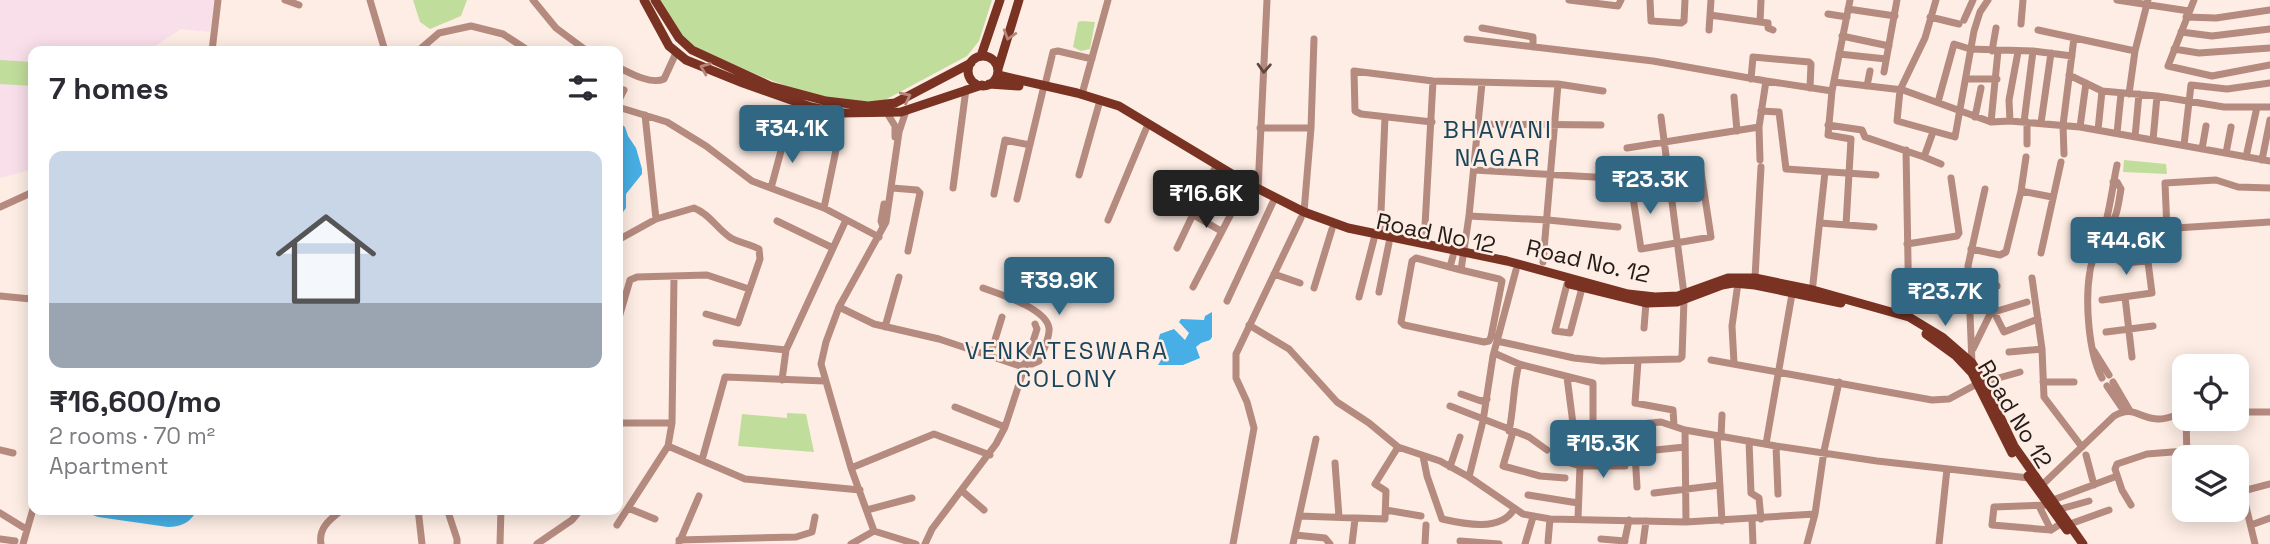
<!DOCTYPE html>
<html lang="en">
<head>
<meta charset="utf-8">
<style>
  body { margin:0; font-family:"Space Grotesk",sans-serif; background:#f7f7f7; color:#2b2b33; height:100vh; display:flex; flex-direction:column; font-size:26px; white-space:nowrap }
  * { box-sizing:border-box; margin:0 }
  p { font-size:23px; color:#7c7c81 }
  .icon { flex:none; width:38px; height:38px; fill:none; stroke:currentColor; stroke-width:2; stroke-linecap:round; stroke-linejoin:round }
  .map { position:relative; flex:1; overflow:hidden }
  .drawer { position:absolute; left:28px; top:46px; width:595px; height:469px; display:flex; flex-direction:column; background:#fff; border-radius:14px; box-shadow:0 4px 18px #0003 }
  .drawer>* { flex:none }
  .tools { position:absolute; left:2172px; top:354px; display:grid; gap:14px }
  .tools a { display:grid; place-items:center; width:77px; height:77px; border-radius:14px; background:#fff; box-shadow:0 4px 18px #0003; font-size:35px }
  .price { position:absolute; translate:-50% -60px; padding:0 16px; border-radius:7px; background:#316782; color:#fff; font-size:23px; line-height:46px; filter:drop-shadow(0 2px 4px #0008) }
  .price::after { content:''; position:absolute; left:50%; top:42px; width:21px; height:16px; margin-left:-10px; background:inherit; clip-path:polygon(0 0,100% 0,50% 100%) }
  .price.selected { background:#222; color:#fff }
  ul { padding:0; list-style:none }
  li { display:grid; align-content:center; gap:14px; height:371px; padding:0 21px }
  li+li { border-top:2px solid #e1e1e2 }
  li span { display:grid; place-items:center; height:217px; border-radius:14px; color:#555 }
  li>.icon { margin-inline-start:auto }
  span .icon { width:126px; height:126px; fill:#fffc; stroke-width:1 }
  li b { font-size:30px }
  h2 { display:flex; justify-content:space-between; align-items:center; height:84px; padding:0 21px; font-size:30px }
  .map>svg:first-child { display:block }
  .medical { fill:#f8dfe9 }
  .green { fill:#c1dd9b }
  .water { fill:#47afe5 }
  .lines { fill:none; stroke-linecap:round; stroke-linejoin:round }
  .minor { stroke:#b58a7f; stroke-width:7 }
  .major { stroke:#7a3222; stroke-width:9 }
  .oneway { stroke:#b58679 }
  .oneway2 { stroke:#5f4841 }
  .labels { text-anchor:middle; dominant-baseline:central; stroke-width:5; stroke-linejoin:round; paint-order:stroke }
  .street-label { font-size:23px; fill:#261c17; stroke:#fdede4 }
  .neighbourhood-label { font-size:24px; letter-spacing:2px; fill:#19445a; stroke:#fdede4 }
</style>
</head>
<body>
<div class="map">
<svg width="2270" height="544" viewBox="0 0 2270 544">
  <rect width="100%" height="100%" fill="#fdede4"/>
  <path class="medical" d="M 0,0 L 214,0 L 210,32 L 181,29 L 147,51 L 33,51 L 33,169 L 0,178 Z"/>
  <path class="green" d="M 413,0 L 467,0 L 461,16 L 430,29 L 420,22 Z
    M 658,0 L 992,0 L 979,41 L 967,56 L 883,101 C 829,105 776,84 728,62 C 717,58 703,54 694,47 C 678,36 668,16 658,0 Z
    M 1082,21 L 1095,22 L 1090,49 L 1081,51 L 1073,47 L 1078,22 Z
    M 0,60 L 33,62 L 33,86 L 0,84 Z
    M 2124,160 L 2166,164 L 2167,174 L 2123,172 Z
    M 787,413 L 806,414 L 814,452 L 738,446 L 742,414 L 787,418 Z"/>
  <path class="water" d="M 619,122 L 625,127 L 628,136 L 636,148 L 642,169 L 642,174 L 626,194 L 626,208 L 618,219 Z
    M 1212,312 L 1212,337 L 1210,340 L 1201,343 L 1196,347 L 1200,358 L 1183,365 L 1158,365 L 1166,352 L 1158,341 L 1160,334 L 1174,329 L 1185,340 L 1189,333 L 1179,322 L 1181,319 L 1204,320 L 1205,316 Z
    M 84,509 L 197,509 C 192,522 181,527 168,527 L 98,517 L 85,512 Z"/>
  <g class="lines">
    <path class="minor" d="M 285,0 L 299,5
      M 370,0 L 385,51
      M 533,0 L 556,28 L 587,51
      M 1569,0 L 1618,6 L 1621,0
      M 1650,0 L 1651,21 L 1681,23 L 1684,21 L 1685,0
      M 1711,0 L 1710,15 L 1760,22 L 1761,0
      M 1936,0 L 1925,38 L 1900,90 L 1897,121 L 1955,137 L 1974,31 L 1980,12 L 1988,0
      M 2117,0 L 2189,11
      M 2194,0 L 2168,66 L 2212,76 L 2270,65
      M 1848,9 L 1895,16
      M 1828,14 L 1847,17
      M 1930,17 L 1959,24
      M 2186,17 L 2216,18 L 2270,10
      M 1964,20 L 1973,0
      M 1760,22 L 1768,23 L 1768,28 L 1773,30
      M 2021,24 L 2023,0
      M 1482,28 L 1533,37 L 1533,47
      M 1709,30 L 1710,15
      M 2038,30 L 2135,51
      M 2181,32 L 2212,36 L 2270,29
      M 1842,36 L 1889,46
      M 1467,39 L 1653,61 L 1766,81
      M 2174,49 L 2199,53 L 2270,48
      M 212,51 L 218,0
      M 418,51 L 439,33 L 471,26 L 503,34 L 529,51
      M 1992,51 L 1996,28
      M 1839,54 L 1886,59
      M 618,67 C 630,73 651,85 664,79 L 676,53
      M 1884,72 L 1897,0
      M 2069,75 L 2102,91 L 2157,96 L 2224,107 L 2270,107
      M 1751,79 L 1753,57 L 1809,62 L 1811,64 L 1810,88
      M 1966,79 L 1997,79
      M 1834,82 L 1903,90 L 1991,122 L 2010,121 L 2080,127 L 2270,161
      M 1045,85 L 1053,52 L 1058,51 L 1092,59
      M 1867,86 L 1870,71
      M 1082,94 L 1108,0
      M 2129,94 L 2135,51 L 2148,0
      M 1734,97 L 1737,131
      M 618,102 L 624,90
      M 1938,102 L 1954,44 L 1970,49 L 2033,51 L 2072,56
      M 618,107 L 667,122 L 706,146 L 752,181 L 824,208 L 879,237
      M 906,111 L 899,132 L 886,222 L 839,307 L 826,342 L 821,364 L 851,468 L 874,531 L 916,544
      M 1761,111 L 1779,112 L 1786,169 L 1876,175
      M 887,113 L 895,126 L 895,137
      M 645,115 L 656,219
      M 1661,117 L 1684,294
      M 1975,117 L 1981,88
      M 2010,121 L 2009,100 L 2018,52
      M 1432,122 L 1361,114 L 1355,111 L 1354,71 L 1433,81 L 1558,84 L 1603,91
      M 1991,122 L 1998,51
      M 2024,122 L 2033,51
      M 2027,122 L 2027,144
      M 2041,123 L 2051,53
      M 1478,124 L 1601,125
      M 1828,125 L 1862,130 L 1865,137 L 1924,157 L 1933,132
      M 2080,127 L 2086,83
      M 1260,128 L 1311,128
      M 2098,130 L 2102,91
      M 2117,133 L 2121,94
      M 2135,137 L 2139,94
      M 2153,140 L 2157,96
      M 2184,145 L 2191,85 L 2227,89 L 2270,83
      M 1627,148 L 1759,127
      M 2202,149 L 2206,126
      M 1906,150 L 1909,317
      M 2226,153 L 2231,127
      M 2064,154 L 2063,125 L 2074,38
      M 1924,157 L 1941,164
      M 2246,157 L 2257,107
      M 1760,160 L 1759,127 L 1766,81 L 1832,91
      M 2262,160 L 2270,120
      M 1474,170 L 1611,178
      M 1079,175 L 1099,104
      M 1630,178 L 1641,249 L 1711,237 L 1700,165
      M 771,188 L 785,136
      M 892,188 L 917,190 L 920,193 L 908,251
      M 953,188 L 966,89
      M 1258,189 L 1267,0
      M 2021,191 L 2052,197
      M 994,194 L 1005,140 L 1030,145
      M 1017,199 L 1043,90
      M 0,207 L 33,192
      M 824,208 L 836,150
      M 1304,212 L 1311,128 L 1314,39
      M 1192,214 L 1221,231
      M 1469,216 L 1548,220 L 1618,227
      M 1108,220 L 1146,129
      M 777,221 L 833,248
      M 1820,223 L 1874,227
      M 1846,225 L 1851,139 L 1828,135 L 1832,91 L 1850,0
      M 883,227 L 881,221 L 884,204
      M 2103,230 C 2118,223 2118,204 2121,189 L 2117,182 L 2113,182
      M 2167,230 L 2165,183 L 2216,180 L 2238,187 L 2270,188
      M 1380,235 L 1385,117
      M 618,240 L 656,219 L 694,208 C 710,214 717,229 731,238 C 740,243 750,244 759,249 L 760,259 L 738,323 L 706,314
      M 2101,240 L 2113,232 L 2270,222
      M 1424,244 L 1433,81
      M 1907,244 L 1957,236 L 1959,233 L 1951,178
      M 1177,248 L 1214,170
      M 1971,249 L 2000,255 L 2006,252 L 2021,191 L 2026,157
      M 2041,253 L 2061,162
      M 2115,258 L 2122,263 L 2148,261
      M 1543,262 L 1558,84
      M 1450,267 L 1453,256
      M 1461,270 L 1416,258 L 1412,261 L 1401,322 L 1404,325 L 1484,342 L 1489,341 L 1491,337 L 1502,281 L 1499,279 L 1461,270 L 1469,216 L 1482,83
      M 1274,274 L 1300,283
      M 1755,278 L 1761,167
      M 2032,278 L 2042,349 L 2044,397 L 2082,447
      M 1567,284 L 1555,331 L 1570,333 L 1582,288
      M 1193,287 L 1245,187
      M 983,288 C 999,294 1046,308 1049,328 C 1050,337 1043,352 1039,361 L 1032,364 L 1024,364
      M 1314,288 L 1332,229
      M 1969,291 L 1976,290 L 1978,287 L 1997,286
      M 1379,292 L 1389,243
      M 1812,293 L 1825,172
      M 0,296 L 31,299 L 33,302
      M 1359,297 L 1374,239
      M 2125,297 L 2132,357
      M 31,299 L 33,279
      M 2102,300 L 2152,293 L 2144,231
      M 1227,301 L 1273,202
      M 2027,302 L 1994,312 L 2004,332 L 2038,319
      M 839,307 L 874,324 L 939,339 L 1023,367
      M 618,321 L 630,280 L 637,277 L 707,275 L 749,289
      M 1249,325 L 1289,349 L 1337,402 L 1369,423 L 1398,447 L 1440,461 L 1469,477 L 1523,514 L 1550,519 L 1686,522 L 1815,514
      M 885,327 L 899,277
      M 1644,328 L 1646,303
      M 2106,332 L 2153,326
      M 1497,341 L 1574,358 L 1602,361 L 1679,359 L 1682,357 L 1684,300
      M 716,343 L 786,350
      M 1973,349 L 1993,308
      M 2094,351 L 2109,375
      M 2009,352 L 2042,349
      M 1494,353 L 1519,364 L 1593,383 L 1593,419
      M 990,356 L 1002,317
      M 1711,360 L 1932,400 L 1949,399 L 1977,384 L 2020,372
      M 1638,361 L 1635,403 L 1673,410 L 1674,425
      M 1734,363 L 1732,326 L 1738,283
      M 1972,363 L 1968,266 L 1985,189
      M 1567,377 L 1573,424 L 1567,462 L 1580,466 L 1625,466
      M 2102,378 C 2088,352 2085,300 2090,271 C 2091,260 2098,251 2101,240 C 2109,216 2112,189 2117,165
      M 782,380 L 786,350 L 846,220
      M 2043,382 L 2074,382
      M 2113,382 L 2130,411
      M 2107,386 L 2124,411
      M 1461,394 L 1481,401 L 1487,399
      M 1450,406 L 1529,437 L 1547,450
      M 955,407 L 1005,427
      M 2236,412 L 2270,412
      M 2186,418 L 2187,457
      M 618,423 L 672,423
      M 1685,430 L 1686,522
      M 1509,431 C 1514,408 1513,386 1519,364
      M 1513,432 L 1503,466 L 1540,476 L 1565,478
      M 1572,436 L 1587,440 L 1609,438 L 1630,425 L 1661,422 L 1685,430 L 1776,446 L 1877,461 L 2029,478
      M 1634,436 L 1637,487
      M 1717,436 L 1722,521
      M 1721,437 L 1722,415
      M 1749,441 L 1751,493 L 1759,498 L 1761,519
      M 1766,444 L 1792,294
      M 668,446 L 745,479 L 860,490
      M 1776,446 L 1778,494
      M 0,450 L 13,453
      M 1635,452 L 1685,447
      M 2233,452 L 2234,457
      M 2086,455 L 2094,485
      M 1423,456 L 1427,476 L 1442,519 C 1464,524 1501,532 1514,509
      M 2193,457 L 2223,453
      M 702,460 L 725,377 L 825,381
      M 1335,463 L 1339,517
      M 2236,465 L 2255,544
      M 1450,467 L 1460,437
      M 851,468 L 934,434 L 990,455
      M 1469,477 L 1483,421 L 1493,356 L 1516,270
      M 2039,488 L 2114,416 C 2134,405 2138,418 2157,419 C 2165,420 2176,415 2184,413
      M 962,491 L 984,510
      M 2243,491 L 2270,484
      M 1654,493 L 1720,485
      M 1528,495 L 1578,503
      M 2053,500 L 2117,476
      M 2049,505 L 1994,507 L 1992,525 L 2051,530 L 2062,523
      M 2131,505 L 2122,490 L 2115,469 L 2117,464 L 2147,454 L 2185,451
      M 2039,506 L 2051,530
      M 628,508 L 655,519
      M 418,509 L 422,544
      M 447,509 L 457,539 L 457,544
      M 2060,509 L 2089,501
      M 867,510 L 912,498
      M 1386,510 L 1421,516
      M 0,513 L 26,529
      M 1299,516 L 1385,519 L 1386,491 L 1375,484 L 1398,447
      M 1578,518 L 1580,466
      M 1752,519 L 1753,544
      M 2070,524 L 2109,510
      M 617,525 L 668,446 L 672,423 L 674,276
      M 2251,525 L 2270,518
      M 1295,535 L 1325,538 L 1330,544
      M 0,539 L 15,541
      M 1601,539 L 1625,541
      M 679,540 L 796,537 L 812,532 L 815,517
      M 1460,541 L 1499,544
      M 1548,542 L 1550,519
      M 679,543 L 699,496
      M 23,544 L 33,509
      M 321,544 C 318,527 331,519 343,509
      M 500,544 L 501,509
      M 537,544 L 572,520 L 581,509
      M 851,544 L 874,531
      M 925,544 L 932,529 L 996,444 L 1005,427 L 1037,329 L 1035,324
      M 1233,544 L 1254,428 L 1247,402 L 1236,378 L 1236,354 L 1301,218
      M 1293,544 L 1316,439
      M 1352,544 L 1355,519
      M 1425,544 L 1426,525
      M 1525,544 L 1533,517
      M 1624,544 L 1629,520
      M 1643,544 L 1646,521
      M 1807,544 L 1815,514 L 1824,451 L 1839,382
      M 1939,544 L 1947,469"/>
    <path class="major" d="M 644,0 L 669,46 L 686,60 L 743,83 L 811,107 L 840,113 L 901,112 L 982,85
      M 655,0 L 679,38 L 692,50 L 770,86 L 826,101 L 868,106 L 895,103 L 971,63
      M 981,56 L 1000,0
      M968 71a15 15 0 1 1 30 0a15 15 0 1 1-30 0Z
      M 998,69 L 1019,0
      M 998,75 L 1077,93 L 1119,106 L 1247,183 L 1304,212 L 1348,228 L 1507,261 L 1628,294 L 1655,297 L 1678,296 L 1728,278 L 1755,278 L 1813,290 L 1909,317 L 1942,337 L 1972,363 L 1984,383 L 2014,446 L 2083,544
      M 989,84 L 1019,86
      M 1569,284 L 1646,303 L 1677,302 L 1722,285 L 1733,283 L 1755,285 L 1841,303
      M 1926,334 L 1955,355 L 1972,373 L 2012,453
      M 2028,476 L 2067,530"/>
  </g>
  <defs><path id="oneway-chevron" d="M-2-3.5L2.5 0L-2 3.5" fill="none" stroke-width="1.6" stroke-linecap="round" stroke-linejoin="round" transform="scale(1.75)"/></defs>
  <g class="oneway">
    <use href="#oneway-chevron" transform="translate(1009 35) rotate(107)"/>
    <use href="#oneway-chevron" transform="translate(705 68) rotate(-158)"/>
    <use href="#oneway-chevron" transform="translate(906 97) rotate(-26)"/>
  </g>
  <use class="oneway2" href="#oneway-chevron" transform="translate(1264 68) rotate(93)"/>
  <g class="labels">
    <g class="street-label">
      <text transform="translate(1436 233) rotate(12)">Road No 12</text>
      <text transform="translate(1588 261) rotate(13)">Road No. 12</text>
      <text transform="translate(2015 414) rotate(59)">Road No 12</text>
    </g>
    <g class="neighbourhood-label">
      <text x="1498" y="129">BHAVANI<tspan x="1498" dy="28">NAGAR</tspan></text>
      <text x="1067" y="350">VENKATESWARA<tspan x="1067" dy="28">COLONY</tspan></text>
    </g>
  </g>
</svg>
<div class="tools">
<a><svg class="icon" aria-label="locate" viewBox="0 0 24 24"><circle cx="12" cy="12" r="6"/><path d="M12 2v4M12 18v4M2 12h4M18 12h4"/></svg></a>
<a><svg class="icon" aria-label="layers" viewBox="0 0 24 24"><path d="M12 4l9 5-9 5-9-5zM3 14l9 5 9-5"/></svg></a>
</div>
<b class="price" style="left:792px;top:165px">₹34.1K</b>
<b class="price" style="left:1650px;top:216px">₹23.3K</b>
<b class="price selected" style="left:1206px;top:230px">₹16.6K</b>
<b class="price" style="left:2126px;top:277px">₹44.6K</b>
<b class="price" style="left:1059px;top:317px">₹39.9K</b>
<b class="price" style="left:1945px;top:328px">₹23.7K</b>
<b class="price" style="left:1603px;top:480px">₹15.3K</b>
<section class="drawer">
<h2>7 homes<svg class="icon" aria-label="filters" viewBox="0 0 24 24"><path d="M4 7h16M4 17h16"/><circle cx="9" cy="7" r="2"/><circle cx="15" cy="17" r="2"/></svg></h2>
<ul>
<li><span style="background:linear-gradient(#c9d6e8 70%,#9aa5b1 0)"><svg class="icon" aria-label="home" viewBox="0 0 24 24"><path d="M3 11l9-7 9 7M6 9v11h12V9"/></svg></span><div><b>₹16,600/mo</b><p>2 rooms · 70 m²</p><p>Apartment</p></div></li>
</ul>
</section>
</div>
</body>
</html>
